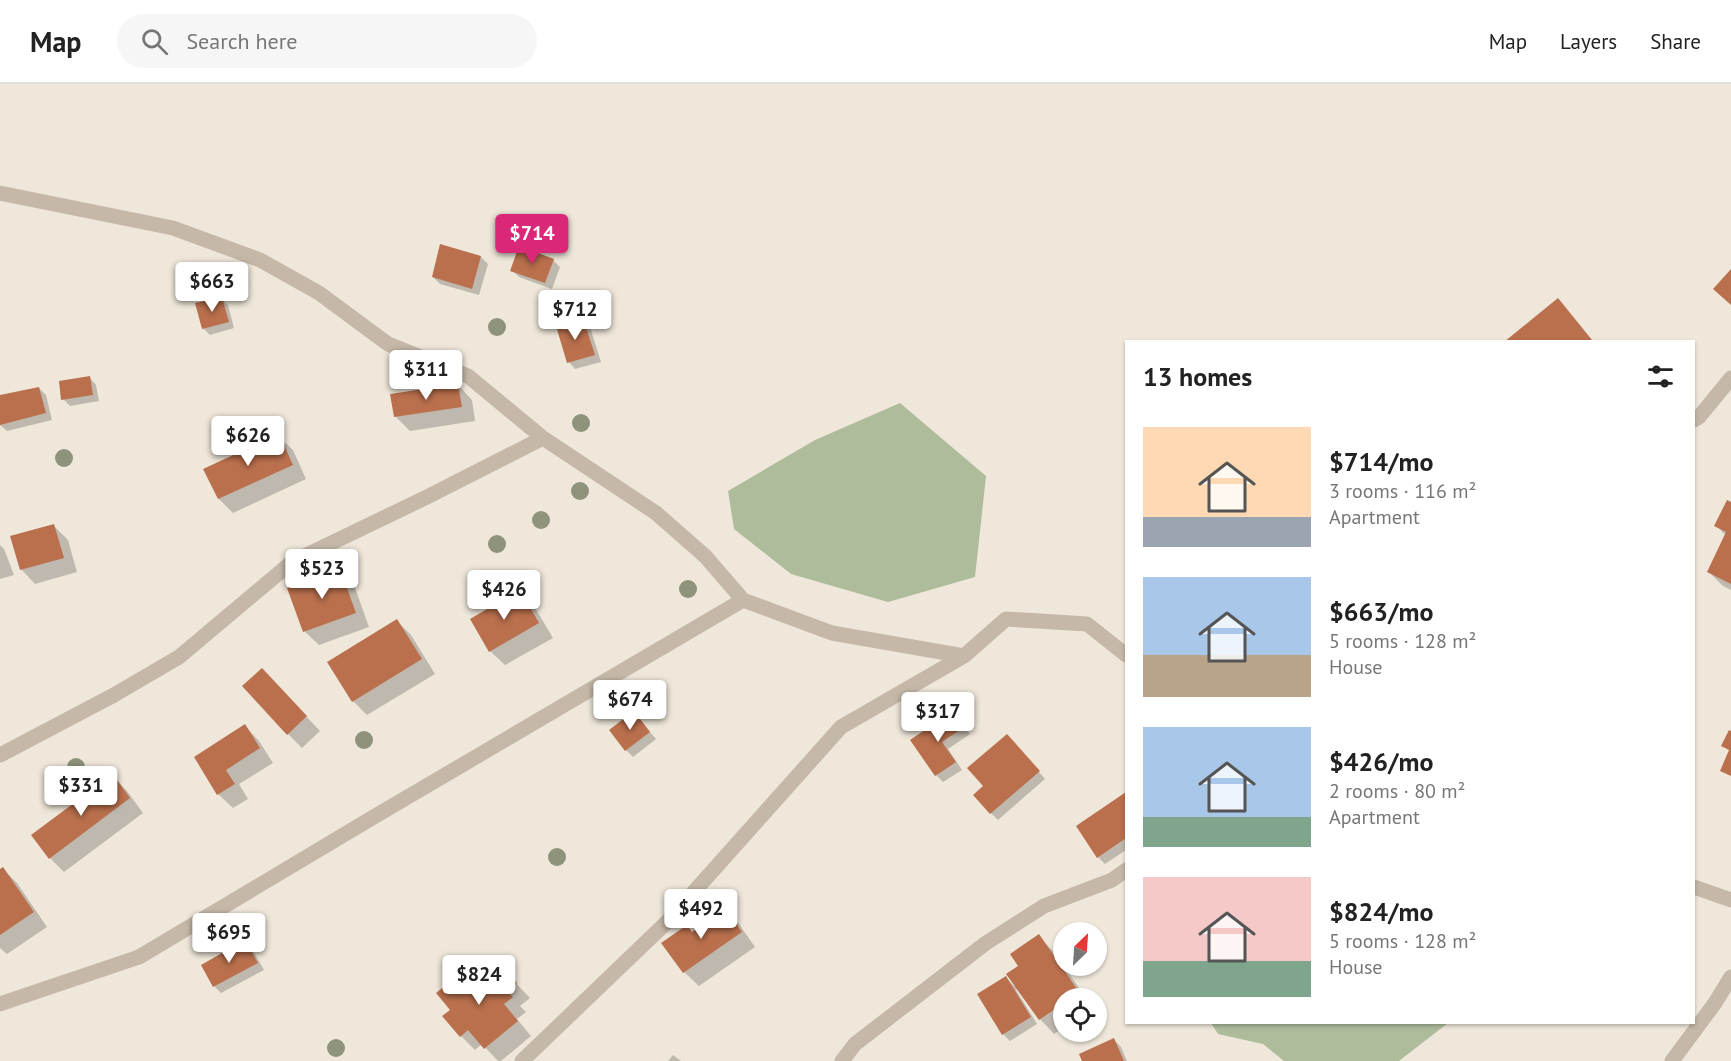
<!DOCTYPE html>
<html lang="en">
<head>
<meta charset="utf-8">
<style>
  body { margin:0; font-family:"PT Sans",sans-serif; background:#f6f6f6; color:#222; height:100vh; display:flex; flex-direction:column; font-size:22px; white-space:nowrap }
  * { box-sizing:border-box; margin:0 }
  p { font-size:20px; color:#767676 }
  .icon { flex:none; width:33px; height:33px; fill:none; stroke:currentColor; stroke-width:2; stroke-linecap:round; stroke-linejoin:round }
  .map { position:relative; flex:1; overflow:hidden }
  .panel { position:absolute; left:1125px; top:256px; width:570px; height:684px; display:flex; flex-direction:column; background:#fff; border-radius:0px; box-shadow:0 2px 4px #0004 }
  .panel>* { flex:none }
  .needle { width:39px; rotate:25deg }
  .tools { position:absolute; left:1053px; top:838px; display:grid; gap:12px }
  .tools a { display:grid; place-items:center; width:54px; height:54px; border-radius:50%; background:#fff; box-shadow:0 2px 4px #0004; font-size:30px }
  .price { position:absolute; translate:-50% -51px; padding:0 14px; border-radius:6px; background:#fff; color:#222; font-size:20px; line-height:39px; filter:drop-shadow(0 2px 3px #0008) }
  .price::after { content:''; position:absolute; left:50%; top:36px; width:18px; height:14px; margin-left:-9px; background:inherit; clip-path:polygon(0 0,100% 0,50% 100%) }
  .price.active { background:#db2777; color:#fff }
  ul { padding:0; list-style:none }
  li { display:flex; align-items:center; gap:18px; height:150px; padding:0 18px }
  li span { display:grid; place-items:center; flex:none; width:168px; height:120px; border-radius:0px; color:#555 }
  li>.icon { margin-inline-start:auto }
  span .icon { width:72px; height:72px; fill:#fffc; stroke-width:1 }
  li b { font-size:26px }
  h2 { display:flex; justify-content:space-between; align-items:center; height:72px; padding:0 18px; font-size:26px }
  header { display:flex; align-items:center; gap:36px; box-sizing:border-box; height:84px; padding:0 30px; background:#fff; border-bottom:2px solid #e0e0e0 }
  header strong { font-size:28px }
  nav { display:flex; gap:33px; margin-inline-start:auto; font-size:21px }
  .search { width:420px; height:54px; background:#f6f6f6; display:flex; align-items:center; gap:15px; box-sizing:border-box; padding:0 21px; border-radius:33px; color:#767676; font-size:22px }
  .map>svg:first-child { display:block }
  .green { fill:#afbc9c }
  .shadow { fill:#0003 }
  .building { fill:#ba704d }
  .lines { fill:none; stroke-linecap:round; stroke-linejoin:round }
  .minor { stroke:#c5b8a8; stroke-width:15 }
  .tree { fill:#8f937b }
</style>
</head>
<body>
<header>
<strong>Map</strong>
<div class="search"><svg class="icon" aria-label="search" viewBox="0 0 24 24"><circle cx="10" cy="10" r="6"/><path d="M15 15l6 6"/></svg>Search here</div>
<nav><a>Map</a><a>Layers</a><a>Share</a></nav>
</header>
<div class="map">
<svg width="1731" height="977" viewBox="0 0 1731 977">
  <rect width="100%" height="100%" fill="#efe7da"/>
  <path class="green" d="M 900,319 L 986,392 L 975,493 L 888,518 L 791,490 L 734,445 L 728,407 L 815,356 Z
    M 1211,939 L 1448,939 L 1399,977 L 1284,977 L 1263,960 L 1218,950 Z"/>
  <path class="shadow" d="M 481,173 L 488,180 L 479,211 L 440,200 L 433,193 Z
    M 553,176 L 560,183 L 552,205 L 519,193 L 512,186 Z
    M 221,215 L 228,221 L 234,244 L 210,251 L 203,244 Z
    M 583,236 L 590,243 L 601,278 L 575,285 L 569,278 Z
    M 90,294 L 96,301 L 99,317 L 70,322 L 63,315 Z
    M 458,301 L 472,316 L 475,337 L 410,347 L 395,332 Z
    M 39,304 L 46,311 L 52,336 L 7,347 L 0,341 L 0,313 Z
    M 278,352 L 293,366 L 306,395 L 233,429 L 219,415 L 205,386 Z
    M 1731,420 L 1731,506 L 1723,502 L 1709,488 L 1726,452 L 1716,441 Z
    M 53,441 L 68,456 L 77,488 L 35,500 L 21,485 Z
    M 0,461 L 4,465 L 14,491 L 0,495 Z
    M 340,487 L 354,501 L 369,543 L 319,561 L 304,547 Z
    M 520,508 L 534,522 L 553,554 L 505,581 L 490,567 Z
    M 397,537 L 411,551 L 435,590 L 367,631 L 353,617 Z
    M 276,600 L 320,647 L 302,664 L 288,650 Z
    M 634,629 L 656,655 L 633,673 L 626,666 Z
    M 953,629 L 970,650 L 948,665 L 962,686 L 943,698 L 936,691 L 912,656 Z
    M 245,642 L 259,657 L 273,679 L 239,700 L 248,715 L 233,724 L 218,710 L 196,673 Z
    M 1014,659 L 1045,695 L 998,736 L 991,729 L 985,702 Z
    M 112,692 L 127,707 L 143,729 L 64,788 L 50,774 Z
    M 1126,710 L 1126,766 L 1105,780 L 1098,773 L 1078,743 Z
    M 3,785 L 17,799 L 47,843 L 7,870 L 0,864 L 0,787 Z
    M 725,826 L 739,840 L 755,863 L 699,902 L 684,888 L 663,859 L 693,849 Z
    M 1038,852 L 1053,867 L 1087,915 L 1064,915 L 1064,943 L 1054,950 L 1040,935 L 1018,904 L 1016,906 L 1037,940 L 1010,957 L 1003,950 L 1006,894 L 1015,903 L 1016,902 L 1020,882 Z
    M 245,858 L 252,865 L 264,886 L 221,909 L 214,902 Z
    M 505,888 L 530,914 L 520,922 L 526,928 L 517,935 L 531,952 L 501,977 L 498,977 L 482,960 L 475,966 L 461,952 L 453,926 L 460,898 L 485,899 L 496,895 Z
    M 1114,956 L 1121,963 L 1127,977 L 1083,977 Z
    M 673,971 L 681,977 L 668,977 Z"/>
  <path class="building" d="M 440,160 L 481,172 L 472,205 L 432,193 Z
    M 519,162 L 554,175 L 545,199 L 510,187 Z
    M 1731,185 L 1731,221 L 1713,205 Z
    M 222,213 L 229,238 L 202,245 L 195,219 Z
    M 1558,214 L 1592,256 L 1590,258 L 1504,258 Z
    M 583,234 L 595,271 L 567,279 L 556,242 Z
    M 90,292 L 93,311 L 61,316 L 59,297 Z
    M 458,300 L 462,323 L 394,333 L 390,310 Z
    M 39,303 L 46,329 L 0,341 L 0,311 Z
    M 279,350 L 293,381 L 218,415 L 203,385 Z
    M 1727,416 L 1731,418 L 1731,500 L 1707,488 L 1726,448 L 1714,442 Z
    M 54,440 L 64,474 L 20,486 L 10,452 Z
    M 340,485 L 356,529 L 303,548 L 287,504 Z
    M 520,506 L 539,539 L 489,568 L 470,535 Z
    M 397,535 L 422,575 L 352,618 L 327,578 Z
    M 262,584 L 307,632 L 287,651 L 242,602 Z
    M 634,627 L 650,648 L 625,667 L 609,646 Z
    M 953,627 L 964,643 L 942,658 L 956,678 L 935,692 L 910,656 Z
    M 245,640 L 260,664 L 226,686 L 235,700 L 217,711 L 194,673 Z
    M 1729,646 L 1731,647 L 1731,692 L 1720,687 L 1729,666 L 1721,662 Z
    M 1007,650 L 1040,687 L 990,730 L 973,711 L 983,702 L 967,684 Z
    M 113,690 L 130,714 L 49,775 L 31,751 Z
    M 1126,708 L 1126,754 L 1097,774 L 1076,742 Z
    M 3,783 L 34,828 L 0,851 L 0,785 Z
    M 725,824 L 742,848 L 683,889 L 661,859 L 687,841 L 692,848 Z
    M 1039,850 L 1079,908 L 1070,915 L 1064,915 L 1064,919 L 1039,936 L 1006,890 L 1018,882 L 1010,870 Z
    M 245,856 L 258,879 L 213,903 L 201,881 Z
    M 473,885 L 484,897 L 493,890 L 496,893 L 505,886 L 517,899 L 507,907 L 513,913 L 504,920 L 518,937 L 484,965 L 468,946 L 460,953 L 442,932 L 450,926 L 436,909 L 457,892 L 460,896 Z
    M 1006,892 L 1031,933 L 1002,951 L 977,910 Z
    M 1114,954 L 1124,977 L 1082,977 L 1079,970 Z"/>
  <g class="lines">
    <path class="minor" d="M 0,109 L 173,144 L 260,176 L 319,209 L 388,260 L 468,292 L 543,354 L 656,429 L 705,472 L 743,516 L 832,549 L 964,572 L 1006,535 L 1087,540 L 1126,571
      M 1694,336 L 1699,333 L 1731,294
      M 0,671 L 114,611 L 179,573 L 292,478 L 427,413 L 543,354
      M 1694,803 L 1731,816
      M 0,920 L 139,873 L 377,731 L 743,516
      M 522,977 L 667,838 L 841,643 L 964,572
      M 842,977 L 855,960 L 986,859 L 1044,822 L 1112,796 L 1126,786
      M 1672,977 L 1715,919 L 1731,893"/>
  </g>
  <g class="tree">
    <circle cx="497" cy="243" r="9"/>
    <circle cx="581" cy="339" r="9"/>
    <circle cx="64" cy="374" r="9"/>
    <circle cx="580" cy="407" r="9"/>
    <circle cx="541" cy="436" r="9"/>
    <circle cx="497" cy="460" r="9"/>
    <circle cx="688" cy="505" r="9"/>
    <circle cx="364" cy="656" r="9"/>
    <circle cx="76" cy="683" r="9"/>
    <circle cx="557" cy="773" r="9"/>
    <circle cx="336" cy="964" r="9"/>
  </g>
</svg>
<div class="tools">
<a><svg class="needle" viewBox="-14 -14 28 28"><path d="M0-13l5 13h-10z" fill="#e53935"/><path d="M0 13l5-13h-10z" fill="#767676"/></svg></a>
<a><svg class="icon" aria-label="locate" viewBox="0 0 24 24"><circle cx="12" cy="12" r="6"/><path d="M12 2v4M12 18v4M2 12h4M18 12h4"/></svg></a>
</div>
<b class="price active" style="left:532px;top:181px">$714</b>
<b class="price" style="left:212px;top:229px">$663</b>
<b class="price" style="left:575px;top:257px">$712</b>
<b class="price" style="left:426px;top:317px">$311</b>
<b class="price" style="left:248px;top:383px">$626</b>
<b class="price" style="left:322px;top:516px">$523</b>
<b class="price" style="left:504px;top:537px">$426</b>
<b class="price" style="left:630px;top:647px">$674</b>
<b class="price" style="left:938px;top:659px">$317</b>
<b class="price" style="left:81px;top:733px">$331</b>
<b class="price" style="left:701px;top:856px">$492</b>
<b class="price" style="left:229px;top:880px">$695</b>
<b class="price" style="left:479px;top:922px">$824</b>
<section class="panel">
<h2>13 homes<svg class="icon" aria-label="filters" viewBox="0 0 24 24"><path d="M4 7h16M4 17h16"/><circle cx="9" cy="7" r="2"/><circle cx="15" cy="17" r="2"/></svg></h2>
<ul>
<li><span style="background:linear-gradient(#ffd9b3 75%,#9aa5b1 0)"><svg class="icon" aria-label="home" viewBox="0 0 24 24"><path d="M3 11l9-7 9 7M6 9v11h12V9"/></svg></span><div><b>$714/mo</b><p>3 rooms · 116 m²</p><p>Apartment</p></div></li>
<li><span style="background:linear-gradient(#a9c7e8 65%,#b9a48a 0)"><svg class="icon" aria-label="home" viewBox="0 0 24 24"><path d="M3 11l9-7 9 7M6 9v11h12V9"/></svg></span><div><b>$663/mo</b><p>5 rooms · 128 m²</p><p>House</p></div></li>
<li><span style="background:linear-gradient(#a9c7e8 75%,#7fa58c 0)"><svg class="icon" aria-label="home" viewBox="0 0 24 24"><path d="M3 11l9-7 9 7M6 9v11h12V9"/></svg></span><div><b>$426/mo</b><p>2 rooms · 80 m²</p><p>Apartment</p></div></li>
<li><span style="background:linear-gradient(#f6c9c9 70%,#7fa58c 0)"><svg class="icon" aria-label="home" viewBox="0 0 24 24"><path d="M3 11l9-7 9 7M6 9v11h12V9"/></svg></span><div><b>$824/mo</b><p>5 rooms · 128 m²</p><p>House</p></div></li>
</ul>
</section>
</div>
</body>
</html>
